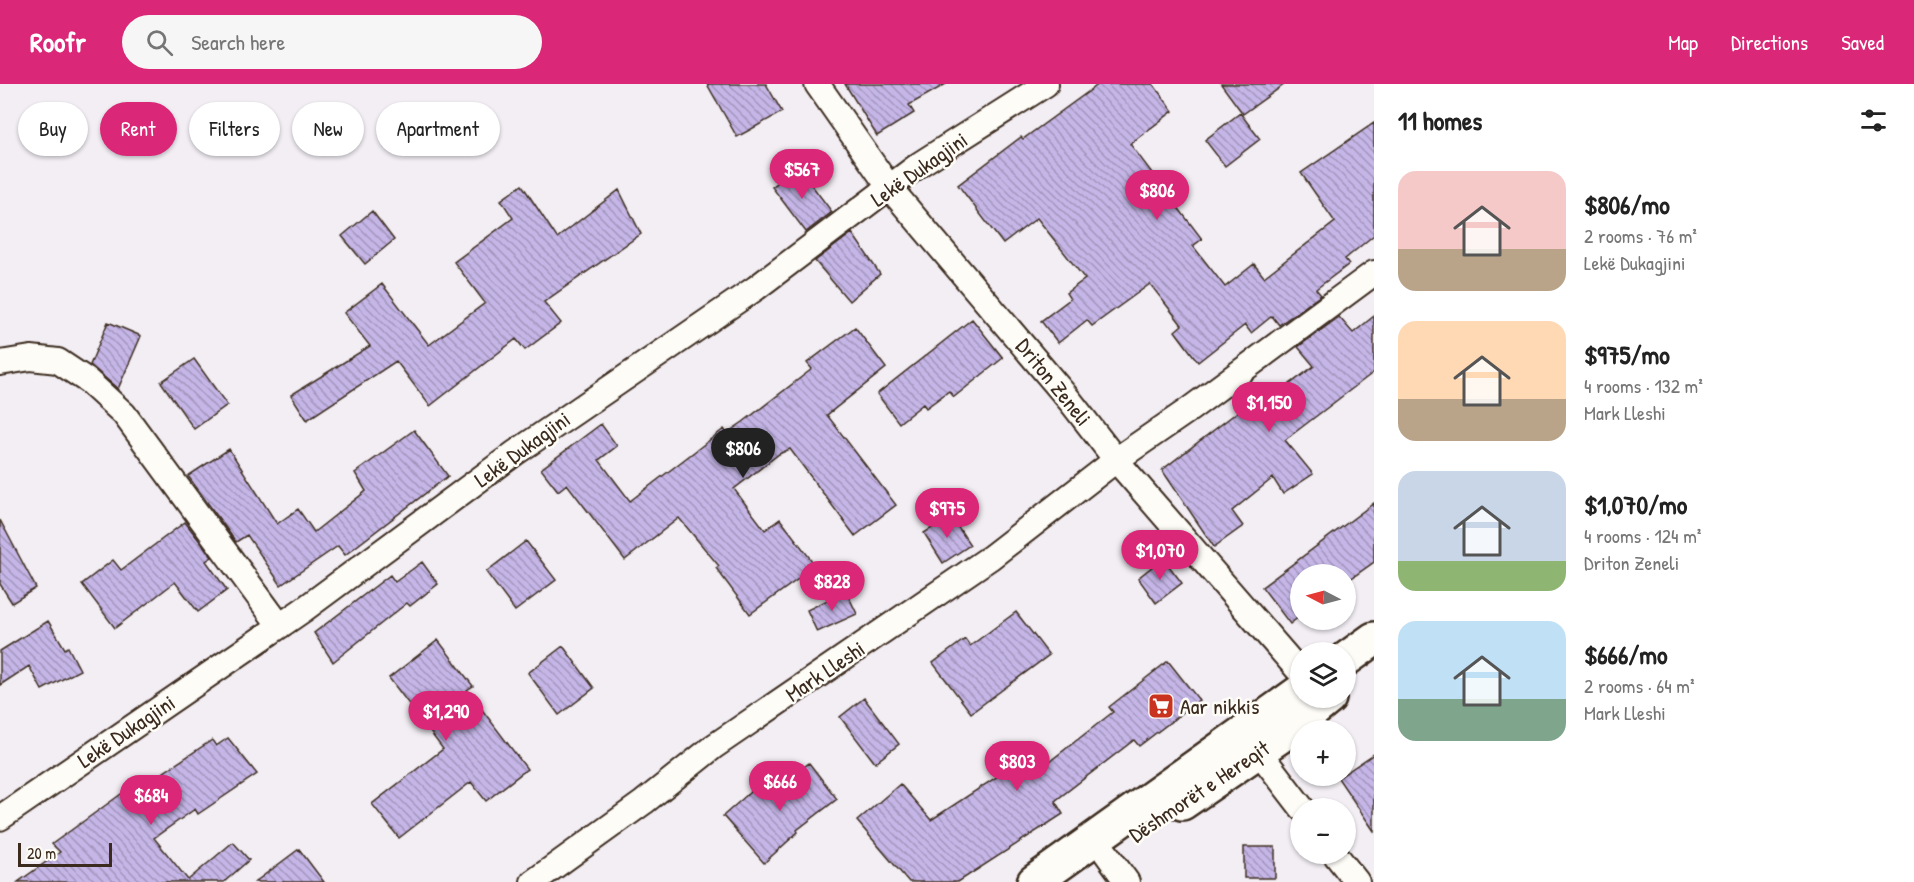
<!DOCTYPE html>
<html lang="en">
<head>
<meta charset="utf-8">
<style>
  body { margin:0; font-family:"Patrick Hand",sans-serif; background:#f6f6f6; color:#222; height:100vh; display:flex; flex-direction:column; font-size:22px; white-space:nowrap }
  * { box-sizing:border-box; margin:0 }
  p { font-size:20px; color:#767676 }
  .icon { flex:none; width:33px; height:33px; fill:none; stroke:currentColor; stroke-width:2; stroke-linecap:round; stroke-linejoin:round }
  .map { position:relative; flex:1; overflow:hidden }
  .side { display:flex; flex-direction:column; background:#fff; width:540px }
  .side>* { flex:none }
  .top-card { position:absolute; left:18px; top:18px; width:570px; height:54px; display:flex; gap:12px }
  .needle { width:39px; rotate:276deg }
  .buttons { position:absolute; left:1290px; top:480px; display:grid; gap:12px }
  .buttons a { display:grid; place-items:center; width:66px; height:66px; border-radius:50%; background:#fff; box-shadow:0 2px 4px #0004; font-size:30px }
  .scale { position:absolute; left:18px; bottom:15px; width:94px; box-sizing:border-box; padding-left:6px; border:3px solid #3b2a1e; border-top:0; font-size:16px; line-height:21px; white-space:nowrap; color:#3b2a1e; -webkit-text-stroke:4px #fdfcf7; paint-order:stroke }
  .price { position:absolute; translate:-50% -51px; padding:0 14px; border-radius:21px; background:#db2777; color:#fff; font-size:20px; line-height:39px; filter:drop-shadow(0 2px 3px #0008) }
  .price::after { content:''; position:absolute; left:50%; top:36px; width:18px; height:14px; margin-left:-9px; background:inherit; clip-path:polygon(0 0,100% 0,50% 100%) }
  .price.on { background:#222; color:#fff }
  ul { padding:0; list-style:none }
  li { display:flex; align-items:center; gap:18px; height:150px; padding:0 24px }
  li span { display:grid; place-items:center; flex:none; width:168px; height:120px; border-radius:18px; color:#555 }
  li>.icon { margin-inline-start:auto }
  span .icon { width:72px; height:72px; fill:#fffc; stroke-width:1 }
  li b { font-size:26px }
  h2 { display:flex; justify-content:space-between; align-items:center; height:72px; padding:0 24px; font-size:26px }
  .chip { padding:0 21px; border-radius:27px; background:#fff; box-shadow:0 2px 4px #0004; font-size:21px; line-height:54px }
  .chip.on { background:#db2777; color:#fff }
  header { display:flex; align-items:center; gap:36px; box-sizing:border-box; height:84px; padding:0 30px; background:#db2777; color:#fff }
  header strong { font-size:28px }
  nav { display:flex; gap:33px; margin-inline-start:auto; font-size:21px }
  .search { width:420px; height:54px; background:#f6f6f6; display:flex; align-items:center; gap:15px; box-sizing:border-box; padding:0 21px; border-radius:33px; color:#767676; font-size:22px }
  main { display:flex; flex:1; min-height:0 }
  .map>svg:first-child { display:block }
  .building { fill:url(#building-back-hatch); stroke:#3b2a1e; stroke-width:1.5 }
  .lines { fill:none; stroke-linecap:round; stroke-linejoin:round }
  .minor-casing { stroke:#3b2a1e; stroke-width:28 }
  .secondary-casing { stroke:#3b2a1e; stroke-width:38 }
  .minor { stroke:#fdfcf7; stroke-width:24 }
  .secondary { stroke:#fdfcf7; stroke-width:33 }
  .labels { text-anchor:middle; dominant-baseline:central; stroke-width:5; stroke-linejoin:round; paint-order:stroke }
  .street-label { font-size:22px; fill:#3b2a1e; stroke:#fdfcf7 }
  .poi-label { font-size:22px; fill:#3b2a1e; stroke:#fdfcf7; text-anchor:start }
</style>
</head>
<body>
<header>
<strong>Roofr</strong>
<div class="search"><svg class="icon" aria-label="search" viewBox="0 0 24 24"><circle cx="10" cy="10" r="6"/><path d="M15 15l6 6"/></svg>Search here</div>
<nav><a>Map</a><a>Directions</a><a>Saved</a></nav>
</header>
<main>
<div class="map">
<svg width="1374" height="798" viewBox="0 0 1374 798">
  <defs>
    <pattern id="building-back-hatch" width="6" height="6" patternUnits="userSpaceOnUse" patternTransform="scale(1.5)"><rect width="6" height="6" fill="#c5b6e7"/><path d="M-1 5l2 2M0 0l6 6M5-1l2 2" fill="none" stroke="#a194bb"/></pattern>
  </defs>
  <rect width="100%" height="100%" fill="#f2eef4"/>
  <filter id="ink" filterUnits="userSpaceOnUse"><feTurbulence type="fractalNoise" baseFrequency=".0167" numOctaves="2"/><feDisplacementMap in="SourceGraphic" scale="12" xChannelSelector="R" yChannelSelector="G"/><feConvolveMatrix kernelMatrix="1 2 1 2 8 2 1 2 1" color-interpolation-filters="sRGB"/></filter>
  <g filter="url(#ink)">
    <path class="building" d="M 707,0 L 766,0 L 782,28 L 737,53 Z
      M 845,0 L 946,0 L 909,21 L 914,29 L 877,52 Z
      M 1099,0 L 1153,0 L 1173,27 L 1130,60 L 1202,155 L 1193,162 L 1225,203 L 1254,180 L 1264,193 L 1335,138 L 1301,89 L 1374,39 L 1374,151 L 1345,175 L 1349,180 L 1316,205 L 1321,211 L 1279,241 L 1272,232 L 1251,249 L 1245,241 L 1198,278 L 1175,247 L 1182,241 L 1150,200 L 1092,242 L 1087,236 L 1058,259 L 1041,237 L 1070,215 L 1066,209 L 1085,195 L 1037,134 L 1003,160 L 958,101 L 1021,53 L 1023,55 Z
      M 1221,0 L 1285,0 L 1243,30 Z
      M 1240,29 L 1260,55 L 1225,82 L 1205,56 Z
      M 798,83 L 832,128 L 806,148 L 772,103 Z
      M 522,101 L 557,154 L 619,106 L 641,150 L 544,218 L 561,239 L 525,266 L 516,255 L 430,322 L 396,277 L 307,336 L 291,311 L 370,262 L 344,229 L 382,200 L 429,261 L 485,219 L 454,178 L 513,134 L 501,116 Z
      M 372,127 L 394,156 L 365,180 L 342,152 Z
      M 852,149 L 880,190 L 849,217 L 815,177 Z
      M 1374,232 L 1374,288 L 1285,356 L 1313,390 L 1283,410 L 1273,394 L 1232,427 L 1243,442 L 1214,463 L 1162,386 L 1253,316 L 1259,323 L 1314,282 L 1298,263 L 1339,233 L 1353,249 Z
      M 972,235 L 1003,274 L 954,313 L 949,307 L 926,324 L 923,320 L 899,339 L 877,310 Z
      M 108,238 L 141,252 L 118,305 L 90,281 Z
      M 855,243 L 886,284 L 827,331 L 896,421 L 855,452 L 790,365 L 779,370 L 734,405 L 765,446 L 780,435 L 816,482 L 750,530 L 716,484 L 719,482 L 679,434 L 625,476 L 567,400 L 558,407 L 541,385 L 601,340 L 617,362 L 599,376 L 630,417 L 724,345 L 727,349 L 743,338 L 812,285 L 807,279 Z
      M 194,275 L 227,321 L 194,345 L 161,298 Z
      M 414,346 L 448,392 L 345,471 L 338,462 L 281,501 L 247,451 L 236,458 L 188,392 L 229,365 L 277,440 L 298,425 L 314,448 L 366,407 L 355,389 Z
      M 1374,419 L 1374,478 L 1346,498 L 1346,490 L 1300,490 L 1300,532 L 1290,540 L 1262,503 Z
      M 951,432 L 970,461 L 943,479 L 924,449 Z
      M 0,436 L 36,504 L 12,519 L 0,500 Z
      M 185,438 L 212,473 L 206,477 L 227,506 L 198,528 L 175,498 L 115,544 L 82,500 L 113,476 L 121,486 Z
      M 526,457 L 556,496 L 515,527 L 486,488 Z
      M 1163,474 L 1182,499 L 1156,519 L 1138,494 Z
      M 422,478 L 438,500 L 410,522 L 407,519 L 333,578 L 314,549 L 390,491 L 395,498 Z
      M 846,507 L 857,530 L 817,548 L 807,526 Z
      M 1016,528 L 1049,571 L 971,629 L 933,579 L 965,555 L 970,562 Z
      M 48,537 L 65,565 L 68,563 L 80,586 L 42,606 L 29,582 L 0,601 L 0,567 Z
      M 438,556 L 473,602 L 467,606 L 527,685 L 486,717 L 471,698 L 399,754 L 372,720 L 443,665 L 389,594 Z
      M 563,562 L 594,604 L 559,631 L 528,589 Z
      M 1168,577 L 1199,616 L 1139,662 L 1134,656 L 1055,717 L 1063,730 L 958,798 L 909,798 L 857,737 L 900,700 L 931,736 L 1027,673 L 1036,688 L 1113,628 L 1109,623 Z
      M 864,614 L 899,660 L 875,679 L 840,633 Z
      M 228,654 L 257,690 L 198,730 L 195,725 L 154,754 L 188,796 L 233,758 L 249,776 L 224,798 L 18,798 L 60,768 L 52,760 L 128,705 L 131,710 L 212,656 L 216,662 Z
      M 1374,670 L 1374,747 L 1338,694 Z
      M 809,679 L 837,715 L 797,746 L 798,748 L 764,779 L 723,732 L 757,702 L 766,712 Z
      M 1244,763 L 1275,763 L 1275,794 L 1244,794 Z
      M 299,765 L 324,798 L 255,798 Z"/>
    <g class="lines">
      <g class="minor-casing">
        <path id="minor" d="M 817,0 L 889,103 L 1071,318 L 1116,376 L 1300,588
          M 0,279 L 31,274 L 58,277 L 88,297 L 124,330 L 280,542
          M 1259,668 L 1302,724
          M 0,734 L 303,526 L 515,369 L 756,204 L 920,80 L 1046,0
          M 1106,769 L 1127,798
          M 1335,770 L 1357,798
          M 533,798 L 644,718 L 713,663 L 991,473 L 1116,376 L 1190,325 L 1374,189"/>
      </g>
      <g class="secondary-casing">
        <path id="secondary" d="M 1346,575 L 1374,555
          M 1182,719 L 1292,644 L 1329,614
          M 1034,798 L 1300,608"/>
      </g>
      <use href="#minor" class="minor"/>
      <use href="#secondary" class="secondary"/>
    </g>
  </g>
  <defs>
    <g id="supermarket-square" transform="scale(1.35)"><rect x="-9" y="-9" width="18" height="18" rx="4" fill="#c8321e" stroke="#fdfcf7"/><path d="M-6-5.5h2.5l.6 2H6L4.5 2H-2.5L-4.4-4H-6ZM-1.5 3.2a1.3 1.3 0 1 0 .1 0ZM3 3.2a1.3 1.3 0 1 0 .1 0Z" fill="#fff"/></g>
  </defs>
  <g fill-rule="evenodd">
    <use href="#supermarket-square" x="1161" y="622"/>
  </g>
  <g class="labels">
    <g class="street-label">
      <text transform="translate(919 85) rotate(-35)">Lekë Dukagjini</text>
      <text transform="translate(1054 298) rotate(51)">Driton Zeneli</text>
      <text transform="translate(522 365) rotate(-36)">Lekë Dukagjini</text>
      <text transform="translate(825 587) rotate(-34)">Mark Lleshi</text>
      <text transform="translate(126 647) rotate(-34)">Lekë Dukagjini</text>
      <text transform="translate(1199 707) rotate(-34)">Dëshmorët e Hereqit</text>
    </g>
    <g class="poi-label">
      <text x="1180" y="622">Aar nikkis</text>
    </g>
  </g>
</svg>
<div class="buttons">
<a><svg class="needle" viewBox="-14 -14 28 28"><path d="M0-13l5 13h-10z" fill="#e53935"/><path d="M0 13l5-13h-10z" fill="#767676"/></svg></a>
<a><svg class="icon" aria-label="layers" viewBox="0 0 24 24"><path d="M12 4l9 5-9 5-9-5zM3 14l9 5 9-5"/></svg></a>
<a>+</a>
<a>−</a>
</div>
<div class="scale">20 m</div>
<b class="price" style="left:802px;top:116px">$567</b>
<b class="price" style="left:1157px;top:137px">$806</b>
<b class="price" style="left:1269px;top:349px">$1,150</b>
<b class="price on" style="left:743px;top:395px">$806</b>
<b class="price" style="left:947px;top:455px">$975</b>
<b class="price" style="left:1160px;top:497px">$1,070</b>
<b class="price" style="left:832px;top:528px">$828</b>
<b class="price" style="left:446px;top:658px">$1,290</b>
<b class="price" style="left:1017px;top:708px">$803</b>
<b class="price" style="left:780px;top:728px">$666</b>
<b class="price" style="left:151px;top:742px">$684</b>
<div class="top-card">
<a class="chip">Buy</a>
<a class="chip on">Rent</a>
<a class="chip">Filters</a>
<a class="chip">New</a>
<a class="chip">Apartment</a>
</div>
</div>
<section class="side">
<h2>11 homes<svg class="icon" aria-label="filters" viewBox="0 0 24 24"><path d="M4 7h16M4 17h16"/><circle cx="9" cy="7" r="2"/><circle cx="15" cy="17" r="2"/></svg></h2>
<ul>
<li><span style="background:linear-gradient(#f6c9c9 65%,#b9a48a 0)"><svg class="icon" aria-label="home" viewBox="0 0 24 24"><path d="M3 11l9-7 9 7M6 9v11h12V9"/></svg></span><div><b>$806/mo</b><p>2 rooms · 76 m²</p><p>Lekë Dukagjini</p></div></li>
<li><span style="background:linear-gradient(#ffd9b3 65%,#b9a48a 0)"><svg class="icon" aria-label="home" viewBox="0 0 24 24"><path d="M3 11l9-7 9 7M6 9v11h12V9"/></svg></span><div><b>$975/mo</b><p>4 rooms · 132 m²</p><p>Mark Lleshi</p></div></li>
<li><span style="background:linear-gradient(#c9d6e8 75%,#8fb573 0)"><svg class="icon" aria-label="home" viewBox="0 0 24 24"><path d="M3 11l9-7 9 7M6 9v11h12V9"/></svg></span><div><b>$1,070/mo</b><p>4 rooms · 124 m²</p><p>Driton Zeneli</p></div></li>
<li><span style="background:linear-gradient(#bfe0f5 65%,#7fa58c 0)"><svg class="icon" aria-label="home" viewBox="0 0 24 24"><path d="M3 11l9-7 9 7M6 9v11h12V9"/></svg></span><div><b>$666/mo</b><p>2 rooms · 64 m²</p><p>Mark Lleshi</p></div></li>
</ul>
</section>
</main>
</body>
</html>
